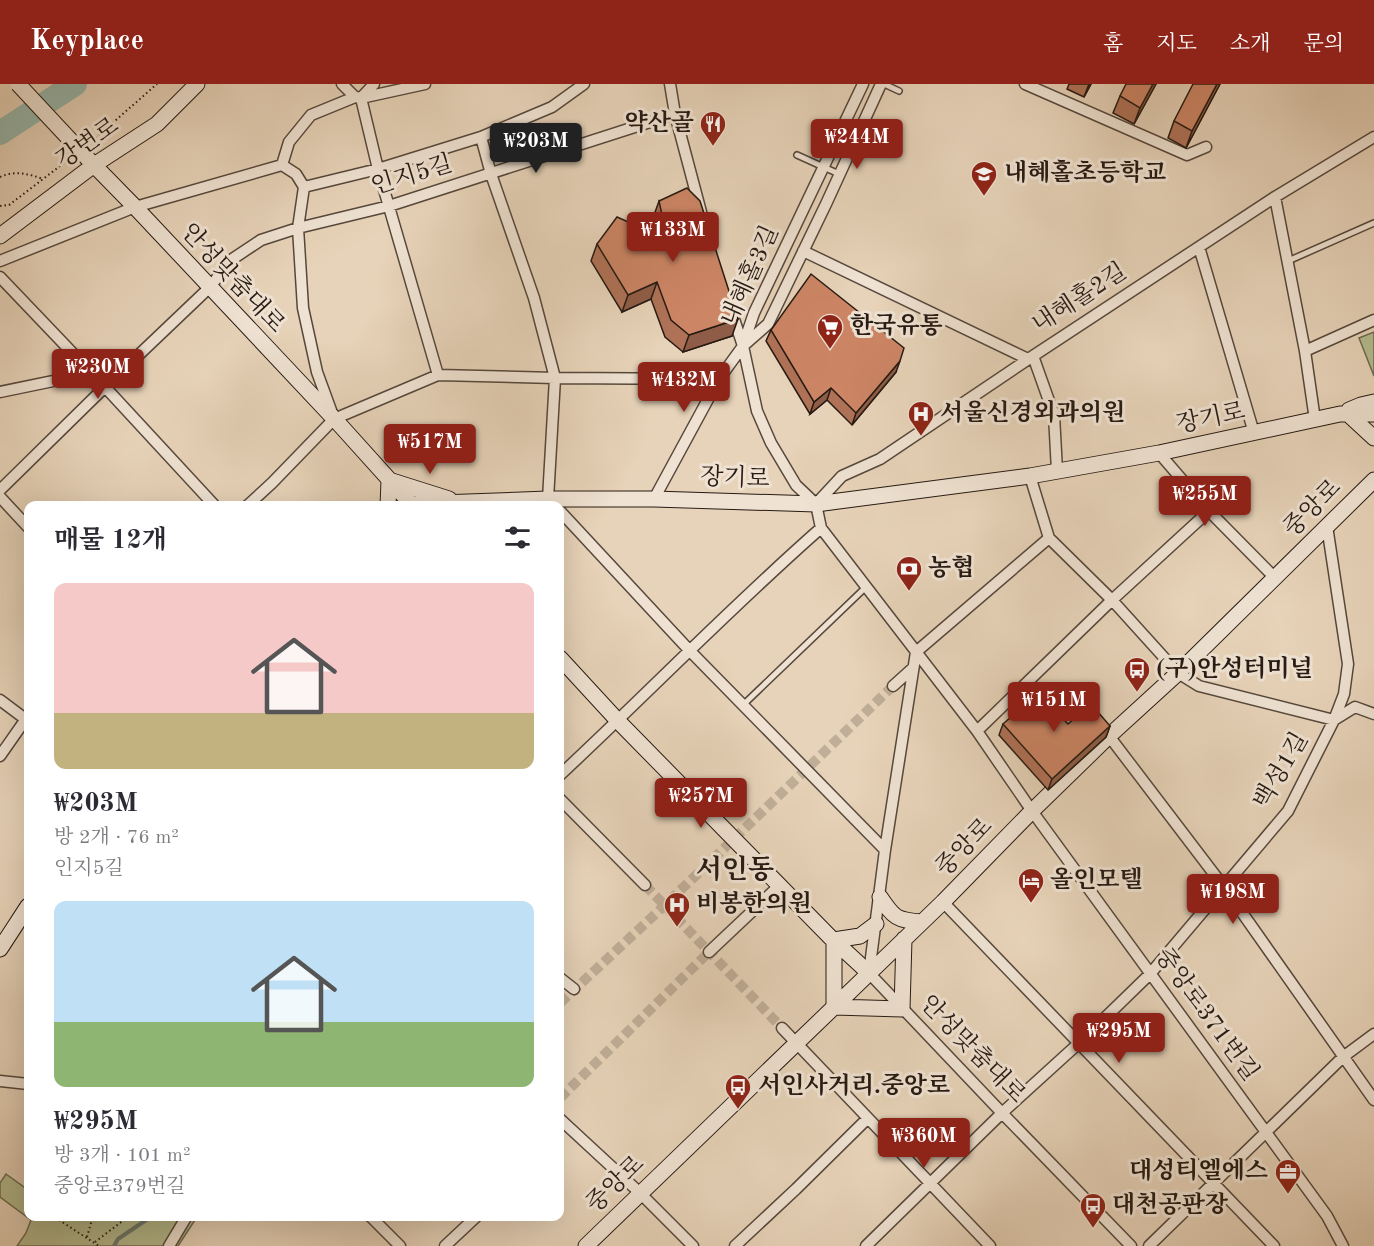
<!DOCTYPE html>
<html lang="ko">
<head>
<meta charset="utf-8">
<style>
  body { margin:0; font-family:"Old Standard TT","Noto Serif KR",serif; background:#f2f2f3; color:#2b2b33; height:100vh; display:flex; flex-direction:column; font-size:22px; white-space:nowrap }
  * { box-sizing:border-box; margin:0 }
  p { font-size:20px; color:#7c7c81 }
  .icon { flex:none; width:33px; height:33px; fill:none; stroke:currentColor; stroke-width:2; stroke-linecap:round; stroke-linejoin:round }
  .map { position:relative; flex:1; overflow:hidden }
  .side { position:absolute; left:24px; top:417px; width:540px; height:720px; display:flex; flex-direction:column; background:#fff; border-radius:12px; box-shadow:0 6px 24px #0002 }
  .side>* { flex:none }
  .price { position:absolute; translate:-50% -51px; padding:0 14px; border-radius:6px; background:#8f2418; color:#fff; font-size:20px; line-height:39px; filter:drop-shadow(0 2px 3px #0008) }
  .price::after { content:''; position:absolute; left:50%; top:36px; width:18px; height:14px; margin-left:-9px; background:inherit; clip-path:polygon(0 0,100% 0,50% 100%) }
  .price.current { background:#222; color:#fff }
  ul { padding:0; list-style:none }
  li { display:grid; align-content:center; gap:12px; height:318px; padding:0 30px }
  li span { display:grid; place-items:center; height:186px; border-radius:12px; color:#555 }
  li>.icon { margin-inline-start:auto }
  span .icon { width:108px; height:108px; fill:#fffc; stroke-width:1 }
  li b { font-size:26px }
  h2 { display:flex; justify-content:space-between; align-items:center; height:72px; padding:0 30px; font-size:26px }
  header { display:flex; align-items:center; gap:36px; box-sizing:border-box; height:84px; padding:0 30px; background:#8f2418; color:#fff }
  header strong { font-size:28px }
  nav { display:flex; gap:33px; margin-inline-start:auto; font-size:21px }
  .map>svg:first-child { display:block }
  .green { fill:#b4bc90; stroke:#6d6b52; stroke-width:1.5 }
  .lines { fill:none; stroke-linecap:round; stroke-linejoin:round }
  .stream { stroke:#6a796f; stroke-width:4 }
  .river { stroke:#97b8ac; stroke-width:24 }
  .street-tunnel { stroke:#c0ae98; stroke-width:10; stroke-dasharray:10 5; stroke-linecap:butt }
  .lane-casing { stroke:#56483c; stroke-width:8 }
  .street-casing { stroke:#56483c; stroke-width:13 }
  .secondary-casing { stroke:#261a13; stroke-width:17 }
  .path { stroke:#261a13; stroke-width:2; stroke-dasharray:1.5 3; stroke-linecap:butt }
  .lane { stroke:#efe2d2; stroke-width:5 }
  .street { stroke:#efe2d2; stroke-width:10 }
  .secondary { stroke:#efe2d2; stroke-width:15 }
  .secondary-bridge-casing { stroke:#261a13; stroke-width:17; stroke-linecap:butt }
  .secondary-bridge { stroke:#efe2d2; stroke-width:15 }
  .wall { fill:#af7257; stroke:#261a13; stroke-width:1.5 }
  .shaded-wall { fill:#8f5d47; stroke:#261a13; stroke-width:1.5 }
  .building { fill:#cc8565; stroke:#261a13; stroke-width:1.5 }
  .labels { text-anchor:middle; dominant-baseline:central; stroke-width:6; stroke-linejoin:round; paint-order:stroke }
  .poi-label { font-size:24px; font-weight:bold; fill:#261a13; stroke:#efe2d2; text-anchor:start }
  .street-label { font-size:24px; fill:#261a13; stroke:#efe2d2 }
  .quarter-label { font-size:27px; font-weight:bold; fill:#261a13; stroke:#efe2d2 }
</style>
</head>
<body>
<header>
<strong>Keyplace</strong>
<nav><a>홈</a><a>지도</a><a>소개</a><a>문의</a></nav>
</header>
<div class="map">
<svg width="1374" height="1162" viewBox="0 0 1374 1162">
  <rect width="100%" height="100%" fill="#e7d3b9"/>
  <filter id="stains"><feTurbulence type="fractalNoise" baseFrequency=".00333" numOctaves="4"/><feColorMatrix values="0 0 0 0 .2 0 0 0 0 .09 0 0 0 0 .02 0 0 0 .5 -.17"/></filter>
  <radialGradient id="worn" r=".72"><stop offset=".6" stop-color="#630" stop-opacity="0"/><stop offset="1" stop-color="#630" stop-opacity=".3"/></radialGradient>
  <path class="green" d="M 1374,248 L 1374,292 L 1359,254 Z
    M 6,1090 L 28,1106 L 28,1132 L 197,1133 L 178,1162 L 17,1162 L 26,1149 L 31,1136 L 0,1113 L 0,1099 Z"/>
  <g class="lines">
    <path class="stream" d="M 114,1162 L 118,1155 L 152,1132"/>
    <path class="river" d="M 0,49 L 75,0"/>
    <path class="street-tunnel" d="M 645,801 L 782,944
      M 560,919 L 665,821 L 893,602
      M 560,1014 L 709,868"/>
    <g class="lane-casing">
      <path id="lane" d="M 884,0 L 899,7
        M 797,71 L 839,90
        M 1288,177 L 1374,139
        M 743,621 L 866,503"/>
    </g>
    <g class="street-casing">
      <path id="street" d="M 342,0 L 355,13
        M 670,0 L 675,30 L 701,128
        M 1025,0 L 1187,71 L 1206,63
        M 361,14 L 378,85 L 438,291
        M 361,14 L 374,0
        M 481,53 L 491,90 L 534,214 L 555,294 L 548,415 L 552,419
        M 282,81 L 289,58 L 311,31 L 355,13 L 361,14 L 425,0
        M 304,103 L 378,85 L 481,53 L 552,23 L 584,0
        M 304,103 L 298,144 L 303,224 L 317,288 L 332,329
        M 1275,113 L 1305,267 L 1315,336
        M 1199,163 L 1254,349
        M 803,167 L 1028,275
        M 0,177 L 135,123 L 282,81 L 296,90 L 304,103
        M 0,193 L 105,303 L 215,422
        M 732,229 L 743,262 L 757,327 L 771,359 L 796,401 L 816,420
        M 743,261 L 754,229 L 863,0
        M 1305,267 L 1374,236
        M 1033,272 L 1054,331 L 1057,387
        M 0,308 L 92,289
        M 1159,369 L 1209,427 L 1275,494
        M 1030,392 L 1049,454 L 1112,516 L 1178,589 L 1199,602 L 1334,636 L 1355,623 L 1374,630
        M 0,406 L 105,303 L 210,203 L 231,176 L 261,156 L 298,144 L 389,122 L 675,30
        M 0,413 L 28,443
        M 654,415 L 719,295 L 743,262 L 768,240 L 826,120 L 881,0
        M 816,420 L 842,392 L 880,375 L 1033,272 L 1275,113 L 1374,53
        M 247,422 L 272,399 L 334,335 L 438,291 L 555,294 L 719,295
        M 560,427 L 690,567 L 885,766
        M 821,444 L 977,647 L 1032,727 L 1327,1132 L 1343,1162
        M 1049,454 L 916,568 L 885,766 L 869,889 L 1002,1029 L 1131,1162
        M 893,602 L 913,584
        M 0,616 L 28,637
        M 977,647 L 1112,516 L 1209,427
        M 1109,652 L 1224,803 L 1374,1016
        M 0,672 L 28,632
        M 560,691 C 648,609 731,523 821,444 L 816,420
        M 560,715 L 645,801
        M 943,818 L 1274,1162
        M 709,868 L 780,801
        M 560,894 L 574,905
        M 782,944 L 990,1162
        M 0,997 L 28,1000
        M 560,1035 L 640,1109 L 693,1162
        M 370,1132 L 400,1162
        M 169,1162 L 187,1132
        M 445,1162 L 477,1132
        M 735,1162 L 796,1105 L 868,1034
        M 866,1162 L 1002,1029 L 1079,959 L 1150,890 L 1288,727 L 1334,636 L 1344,610 L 1348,580 L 1327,442
        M 1149,1162 L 1343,973 L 1374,950"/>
    </g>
    <g class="secondary-casing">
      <path id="secondary" d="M 88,75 L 135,123 L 340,341 L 413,422
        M 0,152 L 94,81 L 157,40 L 197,0
        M 1349,326 L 1361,321 L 1374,318
        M 1348,330 L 1374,354
        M 388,422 L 389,396 L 449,415
        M 409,422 L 411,420 L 548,415 L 654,415 L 816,420 L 1030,392 L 1159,369 L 1340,330 L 1374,330
        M 560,574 L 618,637 L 830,853 L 869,889
        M 880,813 C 894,834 896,836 922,838
        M 876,840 L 860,852 L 834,856 L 834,923 L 902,925 L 904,855
        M 0,865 L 28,822
        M 586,1162 L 943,818 L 1032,727 L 1109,652 L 1178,589 L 1374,396"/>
    </g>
    <path class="path" d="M 92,57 L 157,0
      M 0,93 C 15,86 29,90 43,95
      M 0,122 L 9,121 L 68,76
      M 59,1136 L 99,1162
      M 87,1153 L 93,1132
      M 95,1158 L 129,1132"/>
    <use href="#lane" class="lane"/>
    <use href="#street" class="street"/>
    <use href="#secondary" class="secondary"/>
    <g class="secondary-bridge-casing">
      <path id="secondary-bridge" d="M 18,0 L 88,75"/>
    </g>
    <use href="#secondary-bridge" class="secondary-bridge"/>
  </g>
  <path class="wall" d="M 1069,0 L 1091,0 L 1084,13 L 1067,5 Z
    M 1156,0 L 1134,40 L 1113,29 L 1120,12 Z
    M 1220,0 L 1186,64 L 1168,54 L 1174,37 Z
    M 659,117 L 732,252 L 683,268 L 665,253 L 651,215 L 622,228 L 591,177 L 597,160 L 635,141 L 653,134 Z
    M 771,246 L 896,288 L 852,341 L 827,316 L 810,330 L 766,257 Z
    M 1003,640 L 1068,640 L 1110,642 L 1106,653 L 1048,706 L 999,651 Z"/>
  <path class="shaded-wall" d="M 1089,0 L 1091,0 L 1084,13 Z
    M 1153,0 L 1156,0 L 1134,40 L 1140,24 Z
    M 1217,0 L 1220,0 L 1186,64 L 1192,47 Z
    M 657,198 L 651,215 L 622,228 L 628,211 Z
    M 738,235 L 732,252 L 683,268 L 689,251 Z
    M 900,277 L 896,288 L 852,341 L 856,329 Z
    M 831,304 L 827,316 L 810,330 L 814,318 Z
    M 1110,642 L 1106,653 L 1048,706 L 1052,695 Z"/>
  <path class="building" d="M 1126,0 L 1153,0 L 1140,24 L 1120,12 Z
    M 1193,0 L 1217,0 L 1192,47 L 1174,37 Z
    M 687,104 L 700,117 L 738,235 L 689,251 L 671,236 L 657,198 L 628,211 L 597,160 L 617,133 L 635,141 L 662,131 L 659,117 Z
    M 811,190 L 904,264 L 900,277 L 856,329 L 831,304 L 814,318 L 771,246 Z
    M 1039,608 L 1068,640 L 1091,620 L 1110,642 L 1052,695 L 1003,640 Z"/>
  <defs>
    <g id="restaurant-pin" transform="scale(1.35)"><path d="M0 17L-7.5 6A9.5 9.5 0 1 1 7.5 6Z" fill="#8f2418" stroke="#efe2d2"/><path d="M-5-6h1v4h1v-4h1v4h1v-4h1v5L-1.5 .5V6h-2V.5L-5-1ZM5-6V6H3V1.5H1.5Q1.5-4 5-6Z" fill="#fff"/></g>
    <g id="school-pin" transform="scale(1.35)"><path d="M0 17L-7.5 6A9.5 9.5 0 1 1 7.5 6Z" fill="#8f2418" stroke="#efe2d2"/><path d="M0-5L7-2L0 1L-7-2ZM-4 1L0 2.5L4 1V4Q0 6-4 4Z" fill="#fff"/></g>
    <g id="supermarket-pin" transform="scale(1.35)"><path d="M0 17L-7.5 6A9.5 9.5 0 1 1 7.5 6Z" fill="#8f2418" stroke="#efe2d2"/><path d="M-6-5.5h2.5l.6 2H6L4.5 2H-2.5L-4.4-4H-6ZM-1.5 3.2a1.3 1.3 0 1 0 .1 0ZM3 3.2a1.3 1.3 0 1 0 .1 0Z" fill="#fff"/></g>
    <g id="hospital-pin" transform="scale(1.35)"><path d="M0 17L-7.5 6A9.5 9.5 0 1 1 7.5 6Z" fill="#8f2418" stroke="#efe2d2"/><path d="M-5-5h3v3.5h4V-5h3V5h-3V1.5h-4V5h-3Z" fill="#fff"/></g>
    <g id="bank-pin" transform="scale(1.35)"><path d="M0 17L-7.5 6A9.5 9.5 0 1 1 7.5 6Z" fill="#8f2418" stroke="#efe2d2"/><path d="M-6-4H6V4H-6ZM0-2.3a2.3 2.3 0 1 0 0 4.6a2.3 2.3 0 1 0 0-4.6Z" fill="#fff"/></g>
    <g id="bus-pin" transform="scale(1.35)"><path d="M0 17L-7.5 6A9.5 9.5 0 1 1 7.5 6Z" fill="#8f2418" stroke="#efe2d2"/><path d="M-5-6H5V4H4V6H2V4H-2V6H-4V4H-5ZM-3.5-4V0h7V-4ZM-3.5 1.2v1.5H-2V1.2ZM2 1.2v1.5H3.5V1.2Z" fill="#fff"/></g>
    <g id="hotel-pin" transform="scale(1.35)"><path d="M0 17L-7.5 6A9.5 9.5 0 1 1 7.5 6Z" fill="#8f2418" stroke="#efe2d2"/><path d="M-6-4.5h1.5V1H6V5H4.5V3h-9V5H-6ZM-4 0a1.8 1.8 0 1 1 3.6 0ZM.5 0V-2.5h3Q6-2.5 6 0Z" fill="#fff"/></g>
    <g id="office-pin" transform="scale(1.35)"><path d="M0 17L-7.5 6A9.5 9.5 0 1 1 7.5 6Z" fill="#8f2418" stroke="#efe2d2"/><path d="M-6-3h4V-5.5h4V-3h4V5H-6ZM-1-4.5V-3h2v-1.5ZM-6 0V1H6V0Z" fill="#fff"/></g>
  </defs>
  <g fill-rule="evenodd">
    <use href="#restaurant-pin" x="713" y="40"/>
    <use href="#school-pin" x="984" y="90"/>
    <use href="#supermarket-pin" x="830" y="243"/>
    <use href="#hospital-pin" x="921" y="330"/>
    <use href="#bank-pin" x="909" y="485"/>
    <use href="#bus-pin" x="1137" y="586"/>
    <use href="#hotel-pin" x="1031" y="797"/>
    <use href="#hospital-pin" x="677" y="821"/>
    <use href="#bus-pin" x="738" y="1003"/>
    <use href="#office-pin" x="1288" y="1088"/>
    <use href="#bus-pin" x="1093" y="1122"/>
  </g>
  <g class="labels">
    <g class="poi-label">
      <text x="694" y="40" text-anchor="end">약산골</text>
      <text x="1004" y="90">내혜홀초등학교</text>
      <text x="850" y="243">한국유통</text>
      <text x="940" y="330">서울신경외과의원</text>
      <text x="928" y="485">농협</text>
      <text x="1156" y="586">(구)안성터미널</text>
      <text x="1050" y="797">올인모텔</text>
      <text x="696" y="821">비봉한의원</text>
      <text x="758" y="1003">서인사거리.중앙로</text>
      <text x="1268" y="1088" text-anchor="end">대성티엘에스</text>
      <text x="1112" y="1122">대천공판장</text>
    </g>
    <g class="street-label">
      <text transform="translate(88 60) rotate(-35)">강변로</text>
      <text transform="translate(412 92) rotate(-17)">인지5길</text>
      <text transform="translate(751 192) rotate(-66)">내혜홀3길</text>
      <text transform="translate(232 195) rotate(47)">안성맞춤대로</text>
      <text transform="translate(1080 215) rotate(-33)">내혜홀2길</text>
      <text transform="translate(1211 335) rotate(-12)">장기로</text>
      <text transform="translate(735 395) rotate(2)">장기로</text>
      <text transform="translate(1313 425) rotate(-45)">중앙로</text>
      <text transform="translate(1282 687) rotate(-60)">백성1길</text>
      <text transform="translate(965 764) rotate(-46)">중앙로</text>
      <text transform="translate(1206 931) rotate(54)">중앙로371번길</text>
      <text transform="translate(972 966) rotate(46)">안성맞춤대로</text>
      <text transform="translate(616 1101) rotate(-44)">중앙로</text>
    </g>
    <g class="quarter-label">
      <text x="735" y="786">서인동</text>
    </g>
  </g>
  <rect width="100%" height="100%" filter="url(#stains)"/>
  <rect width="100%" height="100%" fill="url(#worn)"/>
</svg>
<b class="price" style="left:857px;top:86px">₩244M</b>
<b class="price current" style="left:536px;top:90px">₩203M</b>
<b class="price" style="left:673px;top:179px">₩133M</b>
<b class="price" style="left:98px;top:316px">₩230M</b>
<b class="price" style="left:684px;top:329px">₩432M</b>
<b class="price" style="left:430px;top:391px">₩517M</b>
<b class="price" style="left:1205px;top:443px">₩255M</b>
<b class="price" style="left:1054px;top:649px">₩151M</b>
<b class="price" style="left:701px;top:745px">₩257M</b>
<b class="price" style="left:1233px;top:841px">₩198M</b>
<b class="price" style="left:1119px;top:980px">₩295M</b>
<b class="price" style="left:924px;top:1085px">₩360M</b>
<section class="side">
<h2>매물 12개<svg class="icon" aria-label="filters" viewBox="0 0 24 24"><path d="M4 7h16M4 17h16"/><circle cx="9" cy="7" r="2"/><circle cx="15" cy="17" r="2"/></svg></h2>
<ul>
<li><span style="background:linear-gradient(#f6c9c9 70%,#c2b280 0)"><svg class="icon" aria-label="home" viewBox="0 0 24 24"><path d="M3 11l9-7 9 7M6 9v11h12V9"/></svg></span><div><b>₩203M</b><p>방 2개 · 76 m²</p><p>인지5길</p></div></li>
<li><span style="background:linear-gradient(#bfe0f5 65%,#8fb573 0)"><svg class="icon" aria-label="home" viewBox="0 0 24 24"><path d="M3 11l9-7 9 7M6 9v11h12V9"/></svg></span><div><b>₩295M</b><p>방 3개 · 101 m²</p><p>중앙로379번길</p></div></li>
</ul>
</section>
</div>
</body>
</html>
